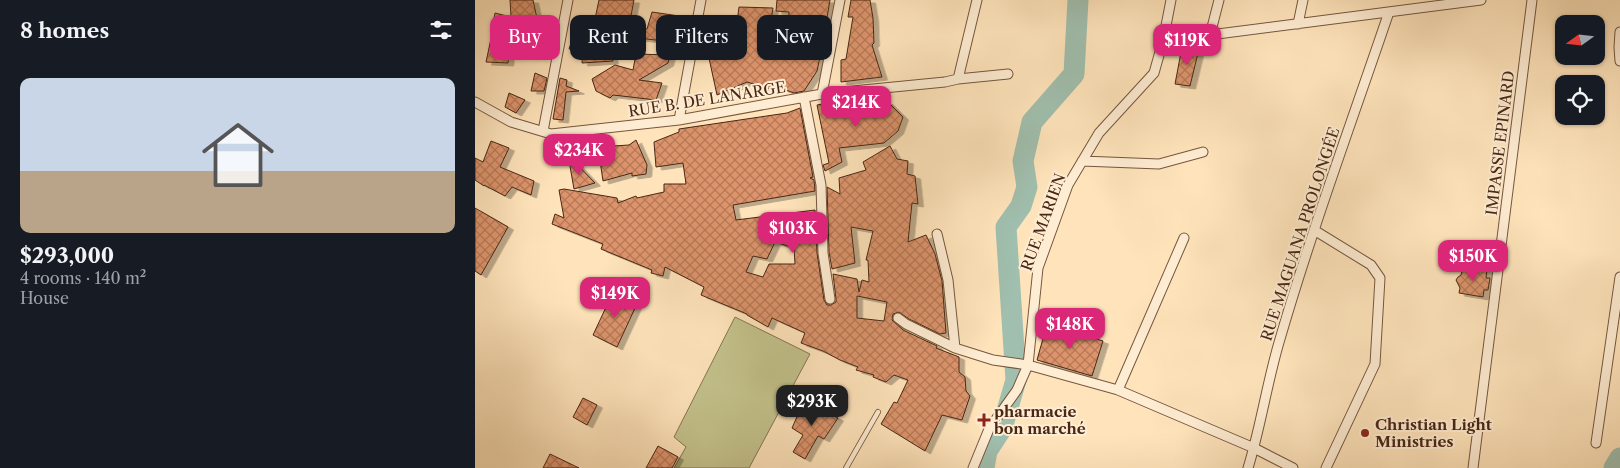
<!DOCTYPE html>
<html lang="en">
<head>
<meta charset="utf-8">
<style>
  body { margin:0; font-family:"Libre Caslon Text",serif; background:#20242c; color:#f1f3f6; height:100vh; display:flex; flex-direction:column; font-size:19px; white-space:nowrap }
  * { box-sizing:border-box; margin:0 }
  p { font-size:16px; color:#9ea1a6 }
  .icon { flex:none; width:28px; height:28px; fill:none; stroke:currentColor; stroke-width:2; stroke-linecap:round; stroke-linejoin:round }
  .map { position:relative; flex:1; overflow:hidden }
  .sheet { display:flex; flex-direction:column; background:#171b24; width:475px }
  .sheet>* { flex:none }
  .top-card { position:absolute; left:15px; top:15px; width:475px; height:45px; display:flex; gap:10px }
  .needle { width:32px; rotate:255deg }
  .controls { position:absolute; left:1080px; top:15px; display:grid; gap:10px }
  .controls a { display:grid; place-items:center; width:50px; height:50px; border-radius:10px; background:#171b24; box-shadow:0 1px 4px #0004; font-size:25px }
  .price { position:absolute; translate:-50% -42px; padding:0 11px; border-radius:10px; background:#db2777; color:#fff; font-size:16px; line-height:32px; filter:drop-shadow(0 1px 2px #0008) }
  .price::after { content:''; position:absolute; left:50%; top:30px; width:15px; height:11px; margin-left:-8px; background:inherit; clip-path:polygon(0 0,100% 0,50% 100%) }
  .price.on { background:#222; color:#fff }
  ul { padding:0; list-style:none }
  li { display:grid; align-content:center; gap:10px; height:265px; padding:0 20px }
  li span { display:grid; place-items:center; height:155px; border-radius:10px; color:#555 }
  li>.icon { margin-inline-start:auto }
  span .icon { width:90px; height:90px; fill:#fffc; stroke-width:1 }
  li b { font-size:21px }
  h2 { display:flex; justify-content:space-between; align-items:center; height:60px; padding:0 20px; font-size:21px }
  .tag { padding:0 18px; border-radius:10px; background:#171b24; box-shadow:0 1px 4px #0004; font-size:18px; line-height:45px }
  .tag.on { background:#db2777; color:#fff }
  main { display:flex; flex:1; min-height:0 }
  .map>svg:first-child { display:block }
  .green { fill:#c4c38d; stroke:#867551 }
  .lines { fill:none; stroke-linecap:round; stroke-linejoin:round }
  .river { stroke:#a0bfae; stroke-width:21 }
  .building { fill:url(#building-cross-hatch); stroke:#492715; fill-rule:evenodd; filter:url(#shadow) }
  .service-casing { stroke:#76563e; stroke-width:6 }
  .minor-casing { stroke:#76563e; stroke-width:11 }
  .service { stroke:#ffedd3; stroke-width:4.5 }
  .minor { stroke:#ffedd3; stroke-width:9 }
  .poi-dot { fill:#8f2418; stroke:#ffedd3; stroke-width:2 }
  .labels { text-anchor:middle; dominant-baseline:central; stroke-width:4; stroke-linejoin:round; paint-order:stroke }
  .street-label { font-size:15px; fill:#492715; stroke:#ffedd3 }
  .poi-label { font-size:15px; font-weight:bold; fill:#492715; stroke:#ffedd3; text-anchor:start }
</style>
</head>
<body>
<main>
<section class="sheet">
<h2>8 homes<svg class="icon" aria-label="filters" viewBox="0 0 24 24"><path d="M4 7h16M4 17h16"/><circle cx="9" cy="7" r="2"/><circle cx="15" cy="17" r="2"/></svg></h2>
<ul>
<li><span style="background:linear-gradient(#c9d6e8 60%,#b9a48a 0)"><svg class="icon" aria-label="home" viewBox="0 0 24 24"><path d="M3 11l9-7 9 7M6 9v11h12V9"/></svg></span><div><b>$293,000</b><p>4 rooms · 140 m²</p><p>House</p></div></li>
</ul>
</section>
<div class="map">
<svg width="1145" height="468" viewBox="0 0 1145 468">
  <defs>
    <pattern id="building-cross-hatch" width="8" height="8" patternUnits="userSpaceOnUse" patternTransform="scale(1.25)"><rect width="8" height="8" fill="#dd946c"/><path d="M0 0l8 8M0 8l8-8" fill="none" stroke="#b57958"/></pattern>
    <filter id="shadow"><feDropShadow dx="5.5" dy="3" stdDeviation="0" flood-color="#0004"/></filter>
  </defs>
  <rect width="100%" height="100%" fill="#ffe4bb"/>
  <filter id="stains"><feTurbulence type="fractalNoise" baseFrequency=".004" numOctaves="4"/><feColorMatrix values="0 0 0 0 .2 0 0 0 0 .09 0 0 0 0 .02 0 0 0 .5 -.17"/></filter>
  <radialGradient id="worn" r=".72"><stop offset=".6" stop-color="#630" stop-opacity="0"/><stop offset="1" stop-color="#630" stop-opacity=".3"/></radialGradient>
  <path class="green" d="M 260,317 L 335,354 L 274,468 L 199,468 L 211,447 L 199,437 Z"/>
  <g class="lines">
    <path class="river" d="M 509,468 L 512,451 L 527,428 L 541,380 L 531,227 L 546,206 L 552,187 L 548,161 L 557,122 L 599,74 L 603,0
      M 1139,468 L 1145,458"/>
  </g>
  <path class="building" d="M 35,0 L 58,0 L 63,23 L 75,22 L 72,40 L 36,37 L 33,63 L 11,62 L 17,34 L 16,34 L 20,13 L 36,17 Z
    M 124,0 L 159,0 L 154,26 L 172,29 L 177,12 L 211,17 L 208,31 L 206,31 L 204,43 L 132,34 L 138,61 L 107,63 L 108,49 L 94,49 L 100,31 L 117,33 Z
    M 302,0 L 355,0 L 352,18 L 341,51 L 346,52 L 342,71 L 329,91 L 319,93 L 303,87 L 299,90 L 272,82 L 242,95 L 232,49 L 236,33 L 260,37 L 264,7 L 298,8 L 292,45 L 313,46 L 314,12 L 301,11 Z
    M 376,0 L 395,0 L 398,18 L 399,43 L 397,45 L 407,77 L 366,82 L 366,60 L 371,59 L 378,17 L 373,17 Z
    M 707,47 L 724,49 L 715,86 L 700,84 Z
    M 161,54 L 195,55 L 193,63 L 164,80 L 187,83 L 181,100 L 138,95 L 135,98 L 121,91 L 117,79 L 140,65 L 158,70 Z
    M 60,73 L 72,78 L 69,91 L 56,91 Z
    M 85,78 L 92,80 L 91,86 L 104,91 L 91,92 L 88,120 L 78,119 Z
    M 34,93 L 50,100 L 41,113 L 30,107 Z
    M 398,97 L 413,102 L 428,117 L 423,131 L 409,143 L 364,148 L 367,162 L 350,171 L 348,165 L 354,163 L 342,105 L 358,102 L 360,109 L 402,110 Z
    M 325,108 L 338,177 L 335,178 L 339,180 L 340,191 L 258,205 L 261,220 L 340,210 L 342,253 L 349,300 L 352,305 L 356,305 L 361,302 L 361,299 L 358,274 L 382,279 L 384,292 L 387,280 L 394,282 L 393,260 L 391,260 L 398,231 L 376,227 L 380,263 L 357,269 L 354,252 L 352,187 L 365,194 L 364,178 L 391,170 L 388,162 L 415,146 L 422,159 L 433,161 L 432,174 L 440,176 L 443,204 L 437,203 L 433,242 L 451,235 L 460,254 L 467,281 L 471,333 L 465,334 L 434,319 L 424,312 L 418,314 L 417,320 L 428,330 L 462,346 L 461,348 L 484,357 L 484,372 L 490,377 L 491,391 L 495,396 L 487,420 L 467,415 L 450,451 L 406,424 L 419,402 L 422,403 L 433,380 L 419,375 L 411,382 L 398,377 L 399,375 L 381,370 L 383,367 L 365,360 L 348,351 L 326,343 L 330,333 L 297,318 L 293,327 L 272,315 L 272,314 L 226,295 L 229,287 L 190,267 L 188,276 L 176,273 L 177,270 L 126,249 L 128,244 L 77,224 L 80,214 L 89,218 L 84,190 L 89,189 L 142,198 L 143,203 L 161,196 L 162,198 L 189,192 L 189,184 L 211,184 L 208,163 L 181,167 L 179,142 L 204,132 L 204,129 L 312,113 ZM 300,242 L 319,248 L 320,264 L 294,264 L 288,277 L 271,272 L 278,256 L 292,259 ZM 382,296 L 412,302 L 409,321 L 382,318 Z
    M 161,140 L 172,165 L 171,174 L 157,176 L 157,173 L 128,181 L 123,147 L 154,145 Z
    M 16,141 L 34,148 L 25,167 L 59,181 L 56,195 L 37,187 L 30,196 L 9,185 L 9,186 L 0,180 L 0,158 L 8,162 Z
    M 93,155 L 120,183 L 99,189 Z
    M 0,208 L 33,227 L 6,275 L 0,271 Z
    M 988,266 L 1012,270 L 1011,278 L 1015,278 L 1013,290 L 1009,290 L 1008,297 L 984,293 L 985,288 L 981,280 L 983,277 L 986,275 Z
    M 140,288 L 154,296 L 151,301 L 161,306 L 142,347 L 118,335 Z
    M 572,324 L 628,341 L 617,376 L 562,360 Z
    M 108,398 L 122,405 L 112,425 L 98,417 Z
    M 329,401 L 363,418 L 349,439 L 343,436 L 330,459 L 318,452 L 328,435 L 317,428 Z
    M 183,446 L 203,457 L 197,468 L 171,468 Z
    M 75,454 L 104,468 L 68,468 Z"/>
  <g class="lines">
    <g class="service-casing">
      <path id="service" d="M 371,468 L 403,412"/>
    </g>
    <g class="minor-casing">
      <path id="minor" d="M 823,24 L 828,0
        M 1145,32 L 1144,47 L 1145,61
        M 735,35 L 744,0
        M 688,41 L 1006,0
        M 483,79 L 502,0
        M 347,94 L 365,0
        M 329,97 L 346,185 L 348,253 L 355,299
        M 0,102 L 36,122 L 76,134 L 204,120 L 347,94 L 470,82 L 483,79 L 533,74
        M 204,120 L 226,0
        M 68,131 L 93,0
        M 607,161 L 684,164 L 728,152
        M 839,230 L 896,265 L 905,278 L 900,364 L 851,468
        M 462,234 L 473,280 L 480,348
        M 423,318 L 431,324 L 480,348 L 518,360 L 553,365 L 643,390 L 779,448 L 818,468
        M 643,390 L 709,238
        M 1121,443 L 1145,277
        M 498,468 L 514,429 L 542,390 L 553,365 L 563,268 L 593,185 L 624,133 L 679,73 L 688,41 L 696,0
        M 773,468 C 786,426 792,382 805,339 C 837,229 877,121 914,12
        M 998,468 L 1057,0"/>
    </g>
    <use href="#service" class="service"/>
    <use href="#minor" class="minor"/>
  </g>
  <g class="poi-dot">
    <path d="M506.5 412.5h5v5h5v5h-5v5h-5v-5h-5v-5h5z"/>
    <circle cx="890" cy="433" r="5"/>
  </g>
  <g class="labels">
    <g class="street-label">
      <text transform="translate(232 99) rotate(-9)">RUE B. DE LANARGE</text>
      <text transform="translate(1025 143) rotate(-83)">IMPASSE EPINARD</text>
      <text transform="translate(568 222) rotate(-70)">RUE MARIEN</text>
      <text transform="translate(825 234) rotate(-72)">RUE MAGUANA PROLONGÉE</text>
    </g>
    <g class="poi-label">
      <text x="519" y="411">pharmacie<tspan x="519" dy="17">bon marché</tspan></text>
      <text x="900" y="424">Christian Light<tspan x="900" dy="17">Ministries</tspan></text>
    </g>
  </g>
  <rect width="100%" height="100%" filter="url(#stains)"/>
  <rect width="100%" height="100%" fill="url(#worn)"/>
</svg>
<div class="controls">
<a><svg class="needle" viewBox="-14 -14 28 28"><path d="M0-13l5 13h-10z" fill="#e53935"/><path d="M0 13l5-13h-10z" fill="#9ea1a6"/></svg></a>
<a><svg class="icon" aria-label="locate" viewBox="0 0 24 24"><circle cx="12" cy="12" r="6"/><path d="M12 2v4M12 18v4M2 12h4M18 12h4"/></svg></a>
</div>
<b class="price" style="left:712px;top:66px">$119K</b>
<b class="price" style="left:381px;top:128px">$214K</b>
<b class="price" style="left:104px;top:176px">$234K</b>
<b class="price" style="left:318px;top:254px">$103K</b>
<b class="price" style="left:998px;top:282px">$150K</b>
<b class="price" style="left:140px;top:319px">$149K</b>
<b class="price" style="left:595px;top:350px">$148K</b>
<b class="price on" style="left:337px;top:427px">$293K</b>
<div class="top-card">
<a class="tag on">Buy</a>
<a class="tag">Rent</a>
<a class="tag">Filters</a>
<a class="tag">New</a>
</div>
</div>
</main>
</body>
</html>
